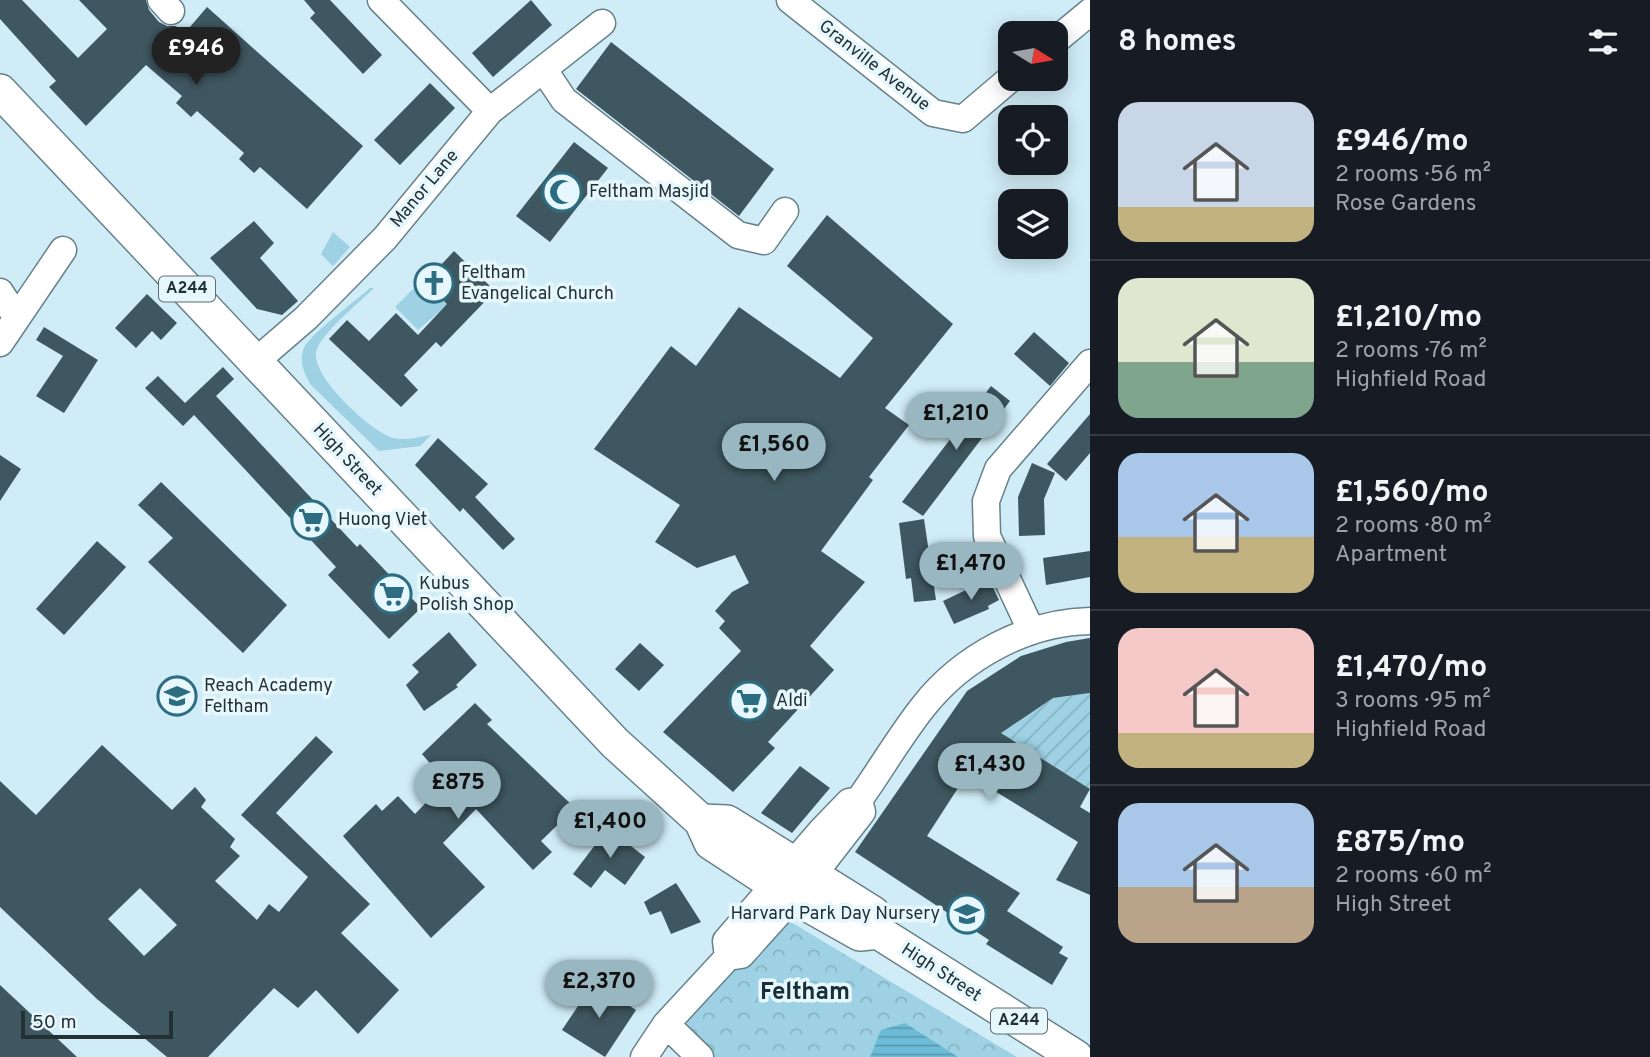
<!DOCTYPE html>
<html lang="en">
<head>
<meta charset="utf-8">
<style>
  body { margin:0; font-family:Overpass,sans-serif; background:#242831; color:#f1f3f6; height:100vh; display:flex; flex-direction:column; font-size:26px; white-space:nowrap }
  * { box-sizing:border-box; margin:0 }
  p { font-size:23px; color:#9ea1a6 }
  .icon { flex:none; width:38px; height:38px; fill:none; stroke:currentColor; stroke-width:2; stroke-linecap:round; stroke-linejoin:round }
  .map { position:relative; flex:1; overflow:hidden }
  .drawer { display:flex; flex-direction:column; background:#171b24; width:560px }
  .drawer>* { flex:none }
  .needle { width:46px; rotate:101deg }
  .fabs { position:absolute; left:998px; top:21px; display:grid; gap:14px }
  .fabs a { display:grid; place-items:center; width:70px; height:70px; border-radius:14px; background:#171b24; box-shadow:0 4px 18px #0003; font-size:35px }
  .scale { position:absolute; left:21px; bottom:18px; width:152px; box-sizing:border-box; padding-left:7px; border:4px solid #253034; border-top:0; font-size:19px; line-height:24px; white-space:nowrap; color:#253034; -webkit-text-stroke:5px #e6f7fe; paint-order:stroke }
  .price { position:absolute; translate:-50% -60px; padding:0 16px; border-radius:24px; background:#99b7c1; color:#111; font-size:23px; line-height:46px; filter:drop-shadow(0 2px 4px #0008) }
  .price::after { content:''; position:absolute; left:50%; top:42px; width:21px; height:16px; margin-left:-10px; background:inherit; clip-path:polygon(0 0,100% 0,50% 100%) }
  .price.selected { background:#222; color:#fff }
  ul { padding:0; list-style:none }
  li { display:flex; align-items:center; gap:21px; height:175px; padding:0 28px }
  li+li { border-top:2px solid #363941 }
  li span { display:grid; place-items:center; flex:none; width:196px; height:140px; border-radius:21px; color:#555 }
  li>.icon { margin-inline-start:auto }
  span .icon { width:84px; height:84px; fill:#fffc; stroke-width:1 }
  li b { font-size:30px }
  h2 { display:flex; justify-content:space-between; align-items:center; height:84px; padding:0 28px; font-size:30px }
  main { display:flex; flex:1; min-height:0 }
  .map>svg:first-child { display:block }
  .grass { fill:#9dd1e3 }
  .park { fill:url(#park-crowns) }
  .garden { fill:url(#garden-furrows) }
  .water { fill:url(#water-rules) }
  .building { fill:#3f5760; fill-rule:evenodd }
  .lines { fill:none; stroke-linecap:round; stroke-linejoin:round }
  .minor-casing { stroke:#68828b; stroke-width:29 }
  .major-casing { stroke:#68828b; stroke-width:36 }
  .minor { stroke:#fff; stroke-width:26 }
  .major { stroke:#fff; stroke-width:33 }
  .labels { text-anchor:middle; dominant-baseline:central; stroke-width:7; stroke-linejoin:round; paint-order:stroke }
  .shield { fill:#e6f7fe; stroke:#5f6c71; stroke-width:2 }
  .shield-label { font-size:16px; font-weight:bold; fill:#253034 }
  .street-label { font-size:18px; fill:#253034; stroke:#e6f7fe }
  .poi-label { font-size:18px; fill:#253034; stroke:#e6f7fe; text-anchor:start }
  .district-label { font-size:24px; font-weight:bold; fill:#172f37; stroke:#e6f7fe }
</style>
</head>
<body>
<main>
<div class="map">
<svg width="1090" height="1057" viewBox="0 0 1090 1057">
  <defs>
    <pattern id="park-crowns" width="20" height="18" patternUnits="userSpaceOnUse" patternTransform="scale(1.75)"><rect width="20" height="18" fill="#9dd1e3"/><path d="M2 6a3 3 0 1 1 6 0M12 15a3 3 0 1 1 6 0" fill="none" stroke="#87b4c3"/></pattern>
    <pattern id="garden-furrows" width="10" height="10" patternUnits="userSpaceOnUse" patternTransform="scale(1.75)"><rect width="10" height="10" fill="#9dd1e3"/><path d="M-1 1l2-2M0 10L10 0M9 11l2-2" fill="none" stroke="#87b4c3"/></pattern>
    <pattern id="water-rules" width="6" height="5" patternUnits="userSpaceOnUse" patternTransform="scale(1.75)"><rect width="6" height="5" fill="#6dbcd7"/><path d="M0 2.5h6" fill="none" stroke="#5999af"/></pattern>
  </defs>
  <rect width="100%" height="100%" fill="#d0ecf7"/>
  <path class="grass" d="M 333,232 L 350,247 L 333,266 L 321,254 Z
    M 422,280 L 448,304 L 418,330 L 395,307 Z
    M 370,288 L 374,288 C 360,302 320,334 316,352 C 312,378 371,431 393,438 C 405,441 419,437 431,435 L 420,446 L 379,451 L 311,385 C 305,375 298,361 304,348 C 309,335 357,300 370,288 Z"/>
  <path class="park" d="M 784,918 L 1017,1057 L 714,1057 L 681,1027 Z"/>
  <path class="garden" d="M 1090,693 L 1090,789 L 1014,741 L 998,735 L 1053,698 Z"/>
  <path class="water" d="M 905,1023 L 958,1057 L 870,1057 L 881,1030 Z"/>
  <path class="building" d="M 0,0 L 22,0 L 78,58 L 107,29 L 79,0 L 146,0 L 149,10 L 159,22 L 167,26 L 176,26 L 184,34 L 207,7 L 363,146 L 307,209 L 260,167 L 254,173 L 239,159 L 244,153 L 197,111 L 191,117 L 176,103 L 182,96 L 146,65 L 86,126 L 49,87 L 56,81 L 0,19 Z
    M 304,0 L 330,0 L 382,55 L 363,74 L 310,18 L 315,13 Z
    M 531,0 L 552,25 L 493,77 L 472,53 Z
    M 611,42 L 774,169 L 739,216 L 576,89 Z
    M 430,83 L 455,108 L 400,165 L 374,140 Z
    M 574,142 L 608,168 L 550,242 L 516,216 Z
    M 827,215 L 953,324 L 885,408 L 909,425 L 869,477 L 873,480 L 821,551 L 865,582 L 810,646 L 834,670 L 768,742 L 775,748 L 733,792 L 663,732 L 741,651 L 719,628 L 725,621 L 715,611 L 732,592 L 749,583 L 735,555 L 697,568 L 655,542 L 680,505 L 594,449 L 671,346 L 696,366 L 739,307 L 840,378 L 873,338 L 787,266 Z
    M 254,221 L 274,243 L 260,258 L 298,301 L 282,315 L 257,309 L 210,258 Z
    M 454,251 L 495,291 L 441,347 L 436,342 L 404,375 L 418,390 L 401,407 L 329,339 L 347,320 L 369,341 L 396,313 L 418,335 L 447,304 L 425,282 Z
    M 147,294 L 177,323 L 161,340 L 152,331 L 136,348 L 115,328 Z
    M 44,327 L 98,360 L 64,413 L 36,396 L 63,356 L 36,340 Z
    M 1034,332 L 1069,363 L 1050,386 L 1014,354 Z
    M 223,367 L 234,379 L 216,396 L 357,547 L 360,544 L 421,608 L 389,639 L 328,575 L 336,567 L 194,415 L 183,426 L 145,388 L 158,376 L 185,403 Z
    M 991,386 L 1010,401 L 923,516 L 902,502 Z
    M 1090,414 L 1090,453 L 1066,481 L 1047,464 Z
    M 438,438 L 488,484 L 475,497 L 515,539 L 503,550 L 463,508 L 460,512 L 415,465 Z
    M 0,455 L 21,469 L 0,501 Z
    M 1032,463 L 1055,473 L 1044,499 L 1045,535 L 1019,536 L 1018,497 Z
    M 161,482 L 287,605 L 243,653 L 148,562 L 173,538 L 138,505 Z
    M 924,519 L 936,600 L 914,602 L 911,578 L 906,579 L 899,523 Z
    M 97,541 L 126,567 L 64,635 L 36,609 Z
    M 1090,551 L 1090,577 L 1046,585 L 1043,558 Z
    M 989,579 L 999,600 L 988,606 L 989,609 L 954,624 L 943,601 Z
    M 449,632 L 477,665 L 456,685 L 458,687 L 424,711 L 406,685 L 419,672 L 412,665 Z
    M 1090,638 L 1090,693 L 1053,698 L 1001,733 L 1090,789 L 1080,807 L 1090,813 L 1090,895 L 1056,880 L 1078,842 L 967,774 L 927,836 L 1020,893 L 1007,911 L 1063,947 L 1059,953 L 1068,958 L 1052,985 L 986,944 L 989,940 L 855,852 L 967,691 L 1021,656 L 1066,642 Z
    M 640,643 L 664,665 L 639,691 L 615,669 Z
    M 475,703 L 492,720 L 487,724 L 575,808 L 541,841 L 552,852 L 533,870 L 476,809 L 443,843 L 485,887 L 431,938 L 343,836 L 376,804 L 382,811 L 398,796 L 415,814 L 446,782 L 422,754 Z
    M 316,736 L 333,752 L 276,813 L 370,904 L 341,933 L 399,990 L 358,1034 L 316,990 L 298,1008 L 274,988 L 208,1057 L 167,1057 L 97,999 L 0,907 L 0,781 L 36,815 L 102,745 L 172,810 L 195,787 L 206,800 L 201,807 L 235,839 L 230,847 L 240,856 L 215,881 L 257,920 L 269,904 L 279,912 L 308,877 L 241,815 ZM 140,888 L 177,925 L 144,956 L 108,919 Z
    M 800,766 L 830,788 L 792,833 L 761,813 Z
    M 608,828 L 645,857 L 625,885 L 605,870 L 591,888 L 573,874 Z
    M 676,883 L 701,922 L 671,934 L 661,911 L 650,915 L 644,902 Z
    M 594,982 L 636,1010 L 605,1057 L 562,1030 Z
    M 0,985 L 77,1057 L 0,1057 Z"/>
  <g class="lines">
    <g class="minor-casing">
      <path id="minor" d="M 161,0 L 171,11
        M 381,0 L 490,111
        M 790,0 L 933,113 L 963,119 L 1010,79
        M 1055,41 L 1090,12
        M 544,70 L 564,100 L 738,235 L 764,241 L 785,211
        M 0,292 L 17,318
        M 0,343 L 63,250
        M 255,362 L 306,318 L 385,238 L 490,111 L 602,23
        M 1031,630 L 987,536 L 986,501 L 998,469 L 1090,363
        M 728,957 L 726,941 L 822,830 L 849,802 L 859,800 C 881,769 900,736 923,707 C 962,657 1027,622 1090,621
        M 666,1024 L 700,1057
        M 644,1057 L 666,1024 L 728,957 L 741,955 L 813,875 L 862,812 L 859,800"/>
    </g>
    <g class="major-casing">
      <path id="major" d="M 0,91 L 615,743 L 701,821 L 711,843 L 794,897 L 860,934 L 878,932 L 1076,1057
        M 701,821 L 727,822 L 873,913 L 878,932"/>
    </g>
    <use href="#minor" class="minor"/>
    <use href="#major" class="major"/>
  </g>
  <defs>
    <g id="mosque-ring" transform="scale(2.0125)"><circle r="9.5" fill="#e6f7fe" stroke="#2d6d81" stroke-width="1.5"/><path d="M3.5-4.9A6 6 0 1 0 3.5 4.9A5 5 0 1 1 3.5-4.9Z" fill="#2d6d81"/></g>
    <g id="church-ring" transform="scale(2.0125)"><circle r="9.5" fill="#e6f7fe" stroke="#2d6d81" stroke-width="1.5"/><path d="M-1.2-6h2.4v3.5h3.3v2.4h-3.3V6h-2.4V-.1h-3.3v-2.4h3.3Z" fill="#2d6d81"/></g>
    <g id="supermarket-ring" transform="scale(2.0125)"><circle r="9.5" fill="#e6f7fe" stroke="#2d6d81" stroke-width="1.5"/><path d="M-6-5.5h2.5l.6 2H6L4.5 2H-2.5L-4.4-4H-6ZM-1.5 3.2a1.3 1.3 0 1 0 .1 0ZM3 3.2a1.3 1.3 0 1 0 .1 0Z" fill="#2d6d81"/></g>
    <g id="school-ring" transform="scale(2.0125)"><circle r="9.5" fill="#e6f7fe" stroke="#2d6d81" stroke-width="1.5"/><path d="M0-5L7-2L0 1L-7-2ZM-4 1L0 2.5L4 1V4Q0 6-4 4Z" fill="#2d6d81"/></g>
  </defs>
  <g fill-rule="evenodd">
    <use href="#mosque-ring" x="562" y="192"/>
    <use href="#church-ring" x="434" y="283"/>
    <use href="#supermarket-ring" x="311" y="520"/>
    <use href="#supermarket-ring" x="392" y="594"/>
    <use href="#school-ring" x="177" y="696"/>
    <use href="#supermarket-ring" x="749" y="701"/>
    <use href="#school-ring" x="967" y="914"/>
  </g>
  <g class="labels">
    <g class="shield">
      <rect x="159" y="276.5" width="56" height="25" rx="5"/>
      <rect x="991" y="1008.5" width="56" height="25" rx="5"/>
    </g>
    <g class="shield-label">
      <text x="187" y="289">A244</text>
      <text x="1019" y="1021">A244</text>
    </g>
    <g class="street-label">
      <text transform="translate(874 66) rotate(38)">Granville Avenue</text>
      <text transform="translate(425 189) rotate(-50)">Manor Lane</text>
      <text transform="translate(347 460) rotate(47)">High Street</text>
      <text transform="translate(941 973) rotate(33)">High Street</text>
    </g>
    <g class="poi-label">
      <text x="589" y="192">Feltham Masjid</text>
      <text x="461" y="273">Feltham<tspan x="461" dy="21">Evangelical Church</tspan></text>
      <text x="338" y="520">Huong Viet</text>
      <text x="419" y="584">Kubus<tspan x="419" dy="21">Polish Shop</tspan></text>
      <text x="204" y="686">Reach Academy<tspan x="204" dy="21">Feltham</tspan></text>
      <text x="776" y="701">Aldi</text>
      <text x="940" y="914" text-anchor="end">Harvard Park Day Nursery</text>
    </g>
    <g class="district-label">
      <text x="805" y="993">Feltham</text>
    </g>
  </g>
</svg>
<div class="fabs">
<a><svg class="needle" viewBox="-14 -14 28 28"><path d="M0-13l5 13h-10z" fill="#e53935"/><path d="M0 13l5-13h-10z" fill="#9ea1a6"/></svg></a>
<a><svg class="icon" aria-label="locate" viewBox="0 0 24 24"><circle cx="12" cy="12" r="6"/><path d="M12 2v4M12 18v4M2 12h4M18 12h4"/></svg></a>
<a><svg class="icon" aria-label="layers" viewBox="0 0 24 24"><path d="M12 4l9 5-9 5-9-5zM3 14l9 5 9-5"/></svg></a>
</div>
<div class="scale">50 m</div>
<b class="price selected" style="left:196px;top:87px">£946</b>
<b class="price" style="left:956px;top:452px">£1,210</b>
<b class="price" style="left:774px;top:483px">£1,560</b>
<b class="price" style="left:971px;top:602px">£1,470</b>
<b class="price" style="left:990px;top:803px">£1,430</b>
<b class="price" style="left:458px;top:821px">£875</b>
<b class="price" style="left:610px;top:860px">£1,400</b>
<b class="price" style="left:599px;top:1020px">£2,370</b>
</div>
<section class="drawer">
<h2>8 homes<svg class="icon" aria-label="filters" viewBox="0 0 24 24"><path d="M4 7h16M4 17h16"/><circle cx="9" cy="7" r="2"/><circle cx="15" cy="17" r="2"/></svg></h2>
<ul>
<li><span style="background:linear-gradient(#c9d6e8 75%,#c2b280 0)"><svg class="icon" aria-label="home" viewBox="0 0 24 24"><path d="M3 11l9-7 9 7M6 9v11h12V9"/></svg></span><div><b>£946/mo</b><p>2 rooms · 56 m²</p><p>Rose Gardens</p></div></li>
<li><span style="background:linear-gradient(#dfe7d0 60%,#7fa58c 0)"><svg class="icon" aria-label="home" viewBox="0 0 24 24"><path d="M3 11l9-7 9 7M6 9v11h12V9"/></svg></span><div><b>£1,210/mo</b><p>2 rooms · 76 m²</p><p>Highfield Road</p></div></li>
<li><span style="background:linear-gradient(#a9c7e8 60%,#c2b280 0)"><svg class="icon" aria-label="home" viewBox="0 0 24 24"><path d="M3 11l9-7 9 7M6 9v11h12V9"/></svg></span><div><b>£1,560/mo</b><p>2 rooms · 80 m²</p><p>Apartment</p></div></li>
<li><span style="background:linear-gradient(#f6c9c9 75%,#c2b280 0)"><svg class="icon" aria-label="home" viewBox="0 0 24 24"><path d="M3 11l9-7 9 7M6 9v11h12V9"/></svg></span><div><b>£1,470/mo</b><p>3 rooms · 95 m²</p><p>Highfield Road</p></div></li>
<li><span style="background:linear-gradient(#a9c7e8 60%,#b9a48a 0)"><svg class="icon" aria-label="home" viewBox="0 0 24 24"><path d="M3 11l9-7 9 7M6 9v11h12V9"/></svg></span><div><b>£875/mo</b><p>2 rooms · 60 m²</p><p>High Street</p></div></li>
</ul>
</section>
</main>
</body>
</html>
